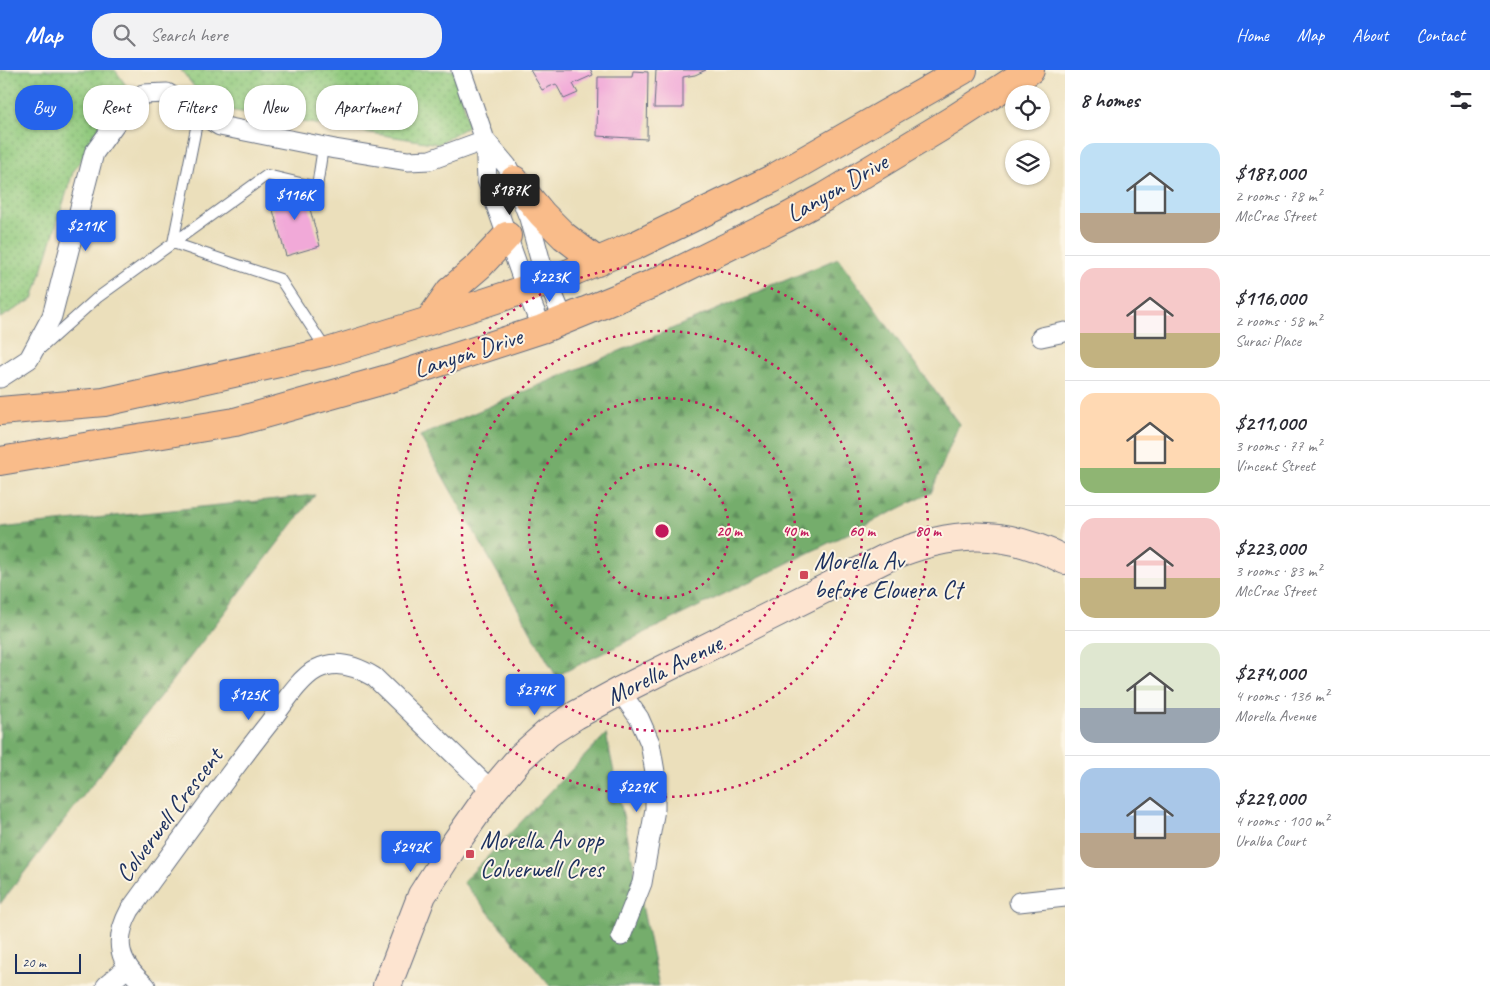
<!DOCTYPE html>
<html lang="en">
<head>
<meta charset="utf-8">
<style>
  body { margin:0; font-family:Caveat,sans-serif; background:#f2f2f3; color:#2b2b33; height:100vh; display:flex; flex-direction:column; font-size:19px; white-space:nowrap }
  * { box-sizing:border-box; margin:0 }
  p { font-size:16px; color:#7c7c81 }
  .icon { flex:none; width:28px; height:28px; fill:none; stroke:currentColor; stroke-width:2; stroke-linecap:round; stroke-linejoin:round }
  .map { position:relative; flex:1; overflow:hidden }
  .sheet { display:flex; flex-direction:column; background:#fff; width:425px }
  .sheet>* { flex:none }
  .guide { position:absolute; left:15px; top:15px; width:475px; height:45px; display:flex; gap:10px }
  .fabs { position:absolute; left:1005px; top:15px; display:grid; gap:10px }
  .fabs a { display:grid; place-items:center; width:45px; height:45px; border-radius:50%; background:#fff; box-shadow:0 1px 4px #0004; font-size:25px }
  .scale { position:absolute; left:15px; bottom:12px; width:66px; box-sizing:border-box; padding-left:5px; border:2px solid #1b2f5e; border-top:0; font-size:14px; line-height:18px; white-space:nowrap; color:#1b2f5e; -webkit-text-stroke:4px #fcf5e5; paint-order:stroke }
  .price { position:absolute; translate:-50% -42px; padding:0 11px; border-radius:5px; background:#2563eb; color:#fff; font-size:16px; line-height:32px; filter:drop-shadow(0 1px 2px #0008) }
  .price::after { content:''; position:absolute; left:50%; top:30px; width:15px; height:11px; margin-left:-8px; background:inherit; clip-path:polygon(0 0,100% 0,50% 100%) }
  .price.selected { background:#222; color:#fff }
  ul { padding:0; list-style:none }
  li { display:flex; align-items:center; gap:15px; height:125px; padding:0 15px }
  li+li { border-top:1px solid #e1e1e2 }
  li span { display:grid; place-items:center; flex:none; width:140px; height:100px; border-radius:15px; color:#555 }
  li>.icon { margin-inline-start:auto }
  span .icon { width:60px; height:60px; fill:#fffc; stroke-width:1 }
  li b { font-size:21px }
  h2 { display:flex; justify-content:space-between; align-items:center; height:60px; padding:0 15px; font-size:21px }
  .pill { padding:0 18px; border-radius:20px; background:#fff; box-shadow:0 1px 4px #0004; font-size:18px; line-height:45px }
  .pill.selected { background:#2563eb; color:#fff }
  header { display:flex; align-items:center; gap:30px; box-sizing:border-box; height:70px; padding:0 25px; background:#2563eb; color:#fff }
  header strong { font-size:24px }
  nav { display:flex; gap:28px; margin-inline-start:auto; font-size:18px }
  .search { width:350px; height:45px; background:#f2f2f3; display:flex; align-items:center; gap:12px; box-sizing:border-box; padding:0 18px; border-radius:20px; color:#7c7c81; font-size:19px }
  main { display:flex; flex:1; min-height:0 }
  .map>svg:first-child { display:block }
  .grass { fill:url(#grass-dots); stroke:#567c6e }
  .forest { fill:url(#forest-firs); stroke:#486e65 }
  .building { fill:#f1a9d8 }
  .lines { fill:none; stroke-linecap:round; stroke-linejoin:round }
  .lane-casing { stroke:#646d7f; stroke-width:12 }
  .street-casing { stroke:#646d7f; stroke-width:21 }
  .secondary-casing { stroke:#646d7f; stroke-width:30 }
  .primary-casing { stroke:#646d7f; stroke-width:30 }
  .lane { stroke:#fff; stroke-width:10 }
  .street { stroke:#fff; stroke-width:19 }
  .secondary { stroke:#fde4d0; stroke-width:28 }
  .primary { stroke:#f9bc8a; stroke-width:28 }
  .ring { fill:none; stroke:#c2185b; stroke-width:2.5; stroke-dasharray:2.5 5 }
  .poi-dot { fill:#d1495b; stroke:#fcf5e5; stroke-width:2 }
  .labels { text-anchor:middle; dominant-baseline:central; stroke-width:4; stroke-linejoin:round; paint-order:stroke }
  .street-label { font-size:25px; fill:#1b2f5e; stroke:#fcf5e5 }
  .poi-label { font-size:25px; fill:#1b2f5e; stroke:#fcf5e5; text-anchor:start }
  .centre { fill:#c2185b; stroke:#fcf5e5; stroke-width:2.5 }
  .ring-label { font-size:15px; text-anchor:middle; font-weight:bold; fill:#c2185b; stroke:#fcf5e5; stroke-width:4; stroke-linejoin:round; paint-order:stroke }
</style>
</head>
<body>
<header>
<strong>Map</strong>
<div class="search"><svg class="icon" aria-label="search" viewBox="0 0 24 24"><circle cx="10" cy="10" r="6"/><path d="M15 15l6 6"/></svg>Search here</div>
<nav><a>Home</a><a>Map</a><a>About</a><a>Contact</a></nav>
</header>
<main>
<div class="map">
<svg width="1065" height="916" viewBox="0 0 1065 916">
  <defs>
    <pattern id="grass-dots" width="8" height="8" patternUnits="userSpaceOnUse" patternTransform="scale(1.25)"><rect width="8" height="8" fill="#90c97d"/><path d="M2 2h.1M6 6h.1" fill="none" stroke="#75a46a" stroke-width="1.8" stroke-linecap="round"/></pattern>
    <pattern id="forest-firs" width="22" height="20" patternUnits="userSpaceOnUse" patternTransform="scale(1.25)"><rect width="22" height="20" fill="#74ad6c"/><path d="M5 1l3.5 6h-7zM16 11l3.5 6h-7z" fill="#5e8d5c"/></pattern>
  </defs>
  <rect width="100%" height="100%" fill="#fcf5e5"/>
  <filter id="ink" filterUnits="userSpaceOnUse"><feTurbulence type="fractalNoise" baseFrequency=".02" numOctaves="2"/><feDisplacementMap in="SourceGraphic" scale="10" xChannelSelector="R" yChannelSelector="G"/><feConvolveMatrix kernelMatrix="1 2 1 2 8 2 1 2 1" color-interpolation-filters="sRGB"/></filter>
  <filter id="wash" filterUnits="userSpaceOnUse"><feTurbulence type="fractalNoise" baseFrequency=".0096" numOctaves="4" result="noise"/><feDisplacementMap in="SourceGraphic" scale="20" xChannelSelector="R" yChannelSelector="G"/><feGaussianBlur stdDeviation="1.12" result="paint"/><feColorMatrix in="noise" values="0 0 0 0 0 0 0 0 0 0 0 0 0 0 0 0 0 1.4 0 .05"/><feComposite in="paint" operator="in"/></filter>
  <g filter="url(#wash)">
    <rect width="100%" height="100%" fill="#ebdfbb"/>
    <path class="grass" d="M 0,0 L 115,0 L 128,18 L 73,102 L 33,229 L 0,248 Z
      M 181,0 L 457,0 L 468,56 L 438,74 L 210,37 Z"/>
    <path class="forest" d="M 838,188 L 959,354 L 931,423 L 556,606 L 420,366 Z
      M 315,425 L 0,834 L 0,458 Z
      M 606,664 L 659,916 L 550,916 L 463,812 Z"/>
    <g id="blocks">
      <path class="building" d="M 530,0 L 591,0 L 593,5 L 573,14 L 578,23 L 564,29 L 556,14 L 542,20 Z
        M 656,0 L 706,0 L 695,5 L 683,7 L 683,38 L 654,38 Z
        M 633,1 L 648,2 L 647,69 L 597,66 L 598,7 L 632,7 Z
        M 304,117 L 320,176 L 286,186 L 269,126 Z"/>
    </g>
  </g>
  <g filter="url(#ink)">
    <use href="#blocks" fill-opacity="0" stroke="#646d7f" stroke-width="1"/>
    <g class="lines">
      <g class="lane-casing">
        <path id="lane" d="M 173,173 L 280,209 L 327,281
          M 173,173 L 199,43
          M 39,280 L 97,228 L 267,105 L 317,117 L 323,77"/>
      </g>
      <g class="street-casing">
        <path id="street" d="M 461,0 L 485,70 L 487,110 L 526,219 L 542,259
          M 485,70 L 507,96 L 514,110 L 529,148 L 543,200 L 564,251
          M 1041,267 L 1065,262
          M 0,308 L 29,289 L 52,246 L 94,83 L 118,50 L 143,24 L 167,23 L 220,56 L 335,79 L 408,91 L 430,90 L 485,70
          M 620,621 L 639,648 L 650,673 L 655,702 L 655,739 L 642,813 L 621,866
          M 1019,832 L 1065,827
          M 106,916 L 128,897
          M 146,916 C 118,893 113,871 130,840 C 176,777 221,714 269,653 C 281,638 299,608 317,599 C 336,589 356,596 374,607 L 492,721"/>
      </g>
      <g class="secondary-casing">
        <path id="secondary" d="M 387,916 L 422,825 L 454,775 L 492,721 L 521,687 L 548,663 L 576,645 L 620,621 L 886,488 C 951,461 1001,457 1065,490"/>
      </g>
      <g class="primary-casing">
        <path id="primary" d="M 514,110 L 542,144 L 564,166 L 598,192
          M 429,251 L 450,221 L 479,196 L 507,166
          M 0,341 L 104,332 L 328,282 L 429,251 L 548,212 L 636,175 L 772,109 L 963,0
          M 0,391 L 235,352 L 391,308 L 542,259 L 652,214 L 786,148 L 825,127 L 951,51 L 1030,0"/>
      </g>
      <use href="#lane" class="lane"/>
      <use href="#street" class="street"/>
      <use href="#secondary" class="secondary"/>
      <use href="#primary" class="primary"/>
    </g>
  </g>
  <g class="ring">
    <circle cx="662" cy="461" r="67"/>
    <circle cx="662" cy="461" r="133"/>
    <circle cx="662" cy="461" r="200"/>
    <circle cx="662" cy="461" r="266"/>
  </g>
  <g class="poi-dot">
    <rect x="799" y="500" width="10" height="10" rx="2.5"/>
    <rect x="465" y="779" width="10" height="10" rx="2.5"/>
  </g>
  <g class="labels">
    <g class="street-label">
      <text transform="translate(837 118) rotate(-30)">Lanyon Drive</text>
      <text transform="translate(468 283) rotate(-18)">Lanyon Drive</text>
      <text transform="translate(664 600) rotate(-27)">Morella Avenue</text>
      <text transform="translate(169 745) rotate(-53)">Colverwell Crescent</text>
    </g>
    <g class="poi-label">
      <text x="814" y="491">Morella Av<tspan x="814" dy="29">before Elouera Ct</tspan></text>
      <text x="480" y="770">Morella Av opp<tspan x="480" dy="29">Colverwell Cres</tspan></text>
    </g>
  </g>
  <circle cx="662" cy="461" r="8" class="centre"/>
  <g class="ring-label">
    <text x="729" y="466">20 m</text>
    <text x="795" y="466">40 m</text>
    <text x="862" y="466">60 m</text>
    <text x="928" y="466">80 m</text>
  </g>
</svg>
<div class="fabs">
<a><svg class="icon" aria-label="locate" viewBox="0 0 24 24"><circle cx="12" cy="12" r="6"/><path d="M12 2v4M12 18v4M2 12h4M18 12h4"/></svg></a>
<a><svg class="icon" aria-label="layers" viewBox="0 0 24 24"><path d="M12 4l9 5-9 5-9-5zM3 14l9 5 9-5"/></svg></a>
</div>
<div class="scale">20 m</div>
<b class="price selected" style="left:510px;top:146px">$187K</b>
<b class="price" style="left:295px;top:151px">$116K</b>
<b class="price" style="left:86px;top:182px">$211K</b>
<b class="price" style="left:550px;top:233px">$223K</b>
<b class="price" style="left:535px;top:646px">$274K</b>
<b class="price" style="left:249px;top:651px">$125K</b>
<b class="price" style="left:637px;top:743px">$229K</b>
<b class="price" style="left:411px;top:803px">$242K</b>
<div class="guide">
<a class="pill selected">Buy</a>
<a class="pill">Rent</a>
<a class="pill">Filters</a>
<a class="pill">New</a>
<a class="pill">Apartment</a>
</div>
</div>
<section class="sheet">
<h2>8 homes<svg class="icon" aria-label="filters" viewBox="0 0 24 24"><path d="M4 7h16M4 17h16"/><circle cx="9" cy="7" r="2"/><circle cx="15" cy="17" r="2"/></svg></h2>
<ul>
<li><span style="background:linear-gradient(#bfe0f5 70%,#b9a48a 0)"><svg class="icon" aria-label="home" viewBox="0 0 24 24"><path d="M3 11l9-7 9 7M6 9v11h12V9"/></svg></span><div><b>$187,000</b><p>2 rooms · 78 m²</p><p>McCrae Street</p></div></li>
<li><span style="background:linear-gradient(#f6c9c9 65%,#c2b280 0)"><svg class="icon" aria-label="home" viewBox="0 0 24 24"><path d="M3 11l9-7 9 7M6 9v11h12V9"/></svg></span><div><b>$116,000</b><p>2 rooms · 58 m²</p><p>Suraci Place</p></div></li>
<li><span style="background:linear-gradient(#ffd9b3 75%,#8fb573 0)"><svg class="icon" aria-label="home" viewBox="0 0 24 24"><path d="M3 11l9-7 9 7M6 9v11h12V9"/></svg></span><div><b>$211,000</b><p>3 rooms · 77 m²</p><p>Vincent Street</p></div></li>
<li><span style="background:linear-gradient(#f6c9c9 60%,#c2b280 0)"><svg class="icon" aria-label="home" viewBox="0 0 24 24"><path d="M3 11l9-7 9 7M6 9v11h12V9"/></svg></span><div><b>$223,000</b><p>3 rooms · 83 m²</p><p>McCrae Street</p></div></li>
<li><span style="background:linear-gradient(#dfe7d0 65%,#9aa5b1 0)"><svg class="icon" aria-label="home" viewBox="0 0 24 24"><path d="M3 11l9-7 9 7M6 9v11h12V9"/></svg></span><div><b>$274,000</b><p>4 rooms · 136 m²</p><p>Morella Avenue</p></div></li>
<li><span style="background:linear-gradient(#a9c7e8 65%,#b9a48a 0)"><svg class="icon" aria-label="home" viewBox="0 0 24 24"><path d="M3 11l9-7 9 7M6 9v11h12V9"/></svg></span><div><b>$229,000</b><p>4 rooms · 100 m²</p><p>Uralba Court</p></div></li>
</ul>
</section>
</main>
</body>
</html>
